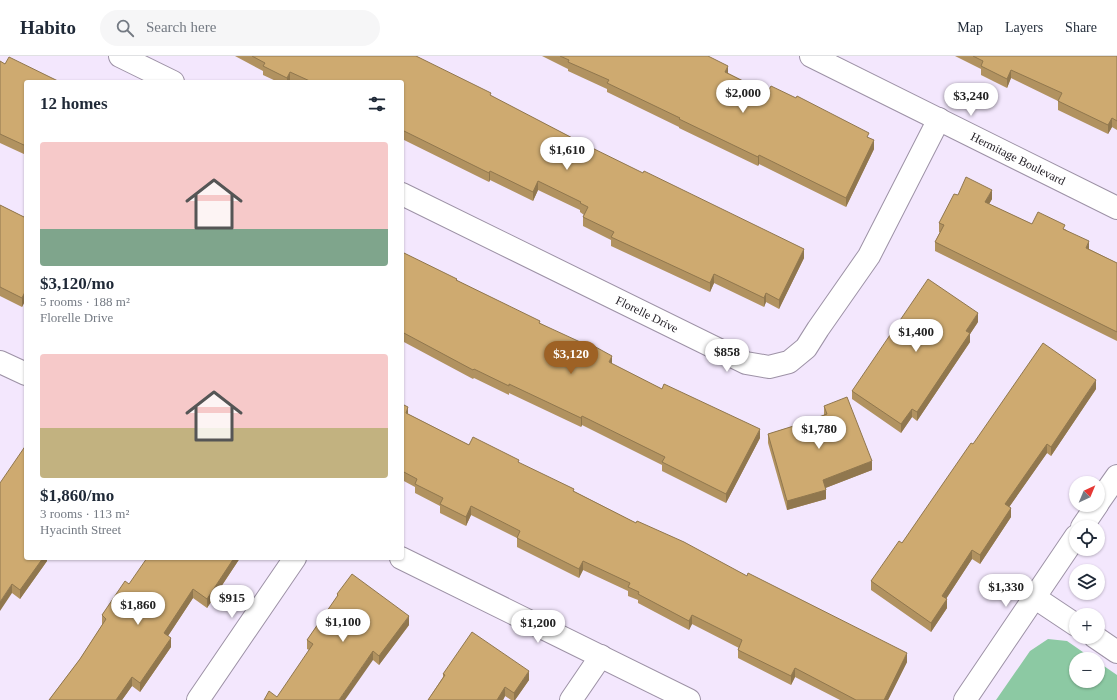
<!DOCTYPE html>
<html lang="en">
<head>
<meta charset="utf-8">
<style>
  body { margin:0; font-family:"Times New Roman",serif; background:#f6f6f7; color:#1f2937; height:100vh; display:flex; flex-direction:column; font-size:15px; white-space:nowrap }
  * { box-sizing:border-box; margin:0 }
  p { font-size:13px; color:#747a83 }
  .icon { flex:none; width:22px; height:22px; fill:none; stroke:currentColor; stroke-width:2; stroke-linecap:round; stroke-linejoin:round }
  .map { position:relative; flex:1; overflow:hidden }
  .details { position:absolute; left:24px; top:24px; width:380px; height:480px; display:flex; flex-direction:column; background:#fff; border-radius:4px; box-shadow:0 1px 3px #0004 }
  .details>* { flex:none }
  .needle { width:26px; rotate:44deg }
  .fabs { position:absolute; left:1069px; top:420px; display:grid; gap:8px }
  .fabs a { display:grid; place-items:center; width:36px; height:36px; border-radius:50%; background:#fff; box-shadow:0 1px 3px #0004; font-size:20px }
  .price { position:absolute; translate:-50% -34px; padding:0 9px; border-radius:14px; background:#fff; color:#222; font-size:13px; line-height:26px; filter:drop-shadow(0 1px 2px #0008) }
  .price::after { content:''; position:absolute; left:50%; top:24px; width:12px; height:9px; margin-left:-6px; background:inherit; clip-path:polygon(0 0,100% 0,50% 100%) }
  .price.selected { background:#9e6225; color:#fff }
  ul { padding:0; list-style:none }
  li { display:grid; align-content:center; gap:8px; height:212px; padding:0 16px }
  li span { display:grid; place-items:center; height:124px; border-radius:4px; color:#555 }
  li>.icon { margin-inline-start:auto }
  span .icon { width:72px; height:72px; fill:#fffc; stroke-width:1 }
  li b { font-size:17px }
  h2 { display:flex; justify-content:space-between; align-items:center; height:48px; padding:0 16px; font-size:17px }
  header { display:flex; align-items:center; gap:24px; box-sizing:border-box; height:56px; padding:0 20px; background:#fff; border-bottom:1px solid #e0e1e3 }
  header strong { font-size:19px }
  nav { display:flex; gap:22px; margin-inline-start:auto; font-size:14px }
  .search { width:280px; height:36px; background:#f6f6f7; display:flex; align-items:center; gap:10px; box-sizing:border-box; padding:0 14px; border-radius:22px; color:#747a83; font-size:15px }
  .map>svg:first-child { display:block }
  .green { fill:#8cc9a3 }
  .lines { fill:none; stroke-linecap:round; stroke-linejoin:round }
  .street-casing { stroke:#9d92a6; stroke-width:24 }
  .street { stroke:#fff; stroke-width:22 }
  .wall { fill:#b19260 }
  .shaded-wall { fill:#90774e }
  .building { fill:#ceaa70; stroke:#90774e }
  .labels { text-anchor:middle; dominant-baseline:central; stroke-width:3.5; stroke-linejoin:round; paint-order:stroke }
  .street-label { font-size:12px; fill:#211d24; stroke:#fbf9fd }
</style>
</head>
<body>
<header>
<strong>Habito</strong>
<div class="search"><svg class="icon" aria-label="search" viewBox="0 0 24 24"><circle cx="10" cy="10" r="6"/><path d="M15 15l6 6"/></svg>Search here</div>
<nav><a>Map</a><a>Layers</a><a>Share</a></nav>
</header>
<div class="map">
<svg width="1117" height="644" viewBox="0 0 1117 644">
  <rect width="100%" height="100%" fill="#f3e7fd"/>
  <path class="green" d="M 1048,583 L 1067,585 L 1093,603 L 1076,603 L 1076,625 L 1098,625 L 1098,606 L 1117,619 L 1117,644 L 996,644 L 1030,595 Z"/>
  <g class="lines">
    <g class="street-casing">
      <g id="street">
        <path d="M 120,0 L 173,26"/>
        <path id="s1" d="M 811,0 L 1117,152"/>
        <path id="s2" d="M 402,138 L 746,307 L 769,311 L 789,306 L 806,292 L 818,273 L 869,200 L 939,63"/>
        <path d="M 0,306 L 26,318"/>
        <path d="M 1098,447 L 1117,420"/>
        <path d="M 1082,471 L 1097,449"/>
        <path d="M 401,502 L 689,644"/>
        <path d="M 1034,541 L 1076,569"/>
        <path d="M 1095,581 L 1117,596"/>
        <path d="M 198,644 L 295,502"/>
        <path d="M 571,644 L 601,600"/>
        <path d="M 965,644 L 1076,480"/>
      </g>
    </g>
    <use href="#street" class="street"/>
  </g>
  <path class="wall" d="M 235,0 L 416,0 L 491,40 L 804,202 L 779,253 L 766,246 L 764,251 L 714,227 L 710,236 L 611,190 L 611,184 L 583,170 L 583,161 L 584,159 L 580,156 L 580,154 L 538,134 L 533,145 L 490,124 L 489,126 L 402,83 L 402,26 L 293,26 L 290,24 L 289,26 L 278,26 L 263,19 L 263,15 Z
    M 542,0 L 708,0 L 728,17 L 767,37 L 869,82 L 874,93 L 846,151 L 759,108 L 758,110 L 679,72 L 679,71 L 607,36 L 607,33 L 568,15 L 568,13 Z
    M 955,0 L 1117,0 L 1117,74 L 1112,71 L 1108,78 L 1058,54 L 1058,45 L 1011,22 L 1007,32 L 981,19 L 981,13 Z
    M 0,5 L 5,8 L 26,26 L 26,99 L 0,87 Z
    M 958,139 L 992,143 L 989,148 L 1032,168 L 1065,173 L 1089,193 L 1117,207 L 1117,285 L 935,195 L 935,186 L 940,176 L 939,176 L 939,167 Z
    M 0,149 L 26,162 L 26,243 L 22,251 L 0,240 Z
    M 402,196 L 540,267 L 612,308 L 760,382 L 726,447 L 662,415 L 662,409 L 582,369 L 581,371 L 509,337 L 509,339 L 474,322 L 473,323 L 402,285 Z
    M 978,266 L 970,278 L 970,286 L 917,365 L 912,361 L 901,377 L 852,343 L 852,335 Z
    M 1096,333 L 1051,400 L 1047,397 L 1009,451 L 1011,461 L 980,508 L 972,503 L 946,543 L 947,552 L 931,576 L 871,534 L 871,525 L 902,487 L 973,388 Z
    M 402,348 L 408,358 L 469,389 L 519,407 L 907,606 L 888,644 L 840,644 L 795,621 L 791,629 L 738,602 L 738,594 L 739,592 L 692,568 L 689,574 L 638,547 L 638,544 L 628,540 L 628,535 L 583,514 L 579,522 L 517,491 L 517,482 L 471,459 L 466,470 L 440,457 L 440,450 L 415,437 L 415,431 L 402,424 Z
    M 824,350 L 872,414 L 825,432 L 826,443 L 787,454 L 768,387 L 768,378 L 800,368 L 824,359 Z
    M 0,427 L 26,502 L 47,502 L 47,505 L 20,543 L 12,537 Z
    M 240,502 L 207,552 L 193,542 L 168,580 L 171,591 L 140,636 L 132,630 L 122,644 L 49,644 L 80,603 L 102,569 L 102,559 L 129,528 Z
    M 337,538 L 409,569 L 379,609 L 373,604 L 309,594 L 307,593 L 307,584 L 337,541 Z
    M 443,618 L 529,624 L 515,644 L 511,644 L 505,640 L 503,644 L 428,644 L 443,621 Z"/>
  <path class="shaded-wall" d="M 728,10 L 728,19 L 725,16 Z
    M 1011,14 L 1011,22 L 1007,32 L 1007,23 Z
    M 290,16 L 290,24 L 289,26 L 287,26 L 287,22 Z
    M 1112,62 L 1112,71 L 1108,78 L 1108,69 Z
    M 874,84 L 874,93 L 846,151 L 846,142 Z
    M 759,99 L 759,108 L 758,110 L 758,101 Z
    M 490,115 L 490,124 L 489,126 L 489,117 Z
    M 538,125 L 538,134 L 533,145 L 533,136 Z
    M 992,134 L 992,143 L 985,155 L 985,146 Z
    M 1089,185 L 1089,194 L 1086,192 Z
    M 804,193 L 804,202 L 779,253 L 779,244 Z
    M 714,218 L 714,227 L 710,236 L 710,227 Z
    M 26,234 L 26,243 L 22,251 L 22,242 Z
    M 766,237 L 766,246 L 764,251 L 764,242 Z
    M 978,257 L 978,266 L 970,278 L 970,286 L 917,365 L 917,356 L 966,275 Z
    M 612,300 L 612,308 L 609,306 Z
    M 1096,324 L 1096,333 L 1051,400 L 1051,391 Z
    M 408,351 L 408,360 L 406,357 Z
    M 912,353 L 912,361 L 901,377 L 901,368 Z
    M 582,360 L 582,369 L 581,371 L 581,362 Z
    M 760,373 L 760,382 L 726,447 L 726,438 Z
    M 1047,388 L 1047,397 L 1005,457 L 1005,448 Z
    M 872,405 L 872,414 L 823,433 L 823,424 Z
    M 826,434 L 826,443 L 787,454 L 787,445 Z
    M 471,450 L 471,459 L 466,470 L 466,461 Z
    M 1011,452 L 1011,461 L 980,508 L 980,499 Z
    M 972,494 L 972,503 L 942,549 L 942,540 Z
    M 43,502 L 47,502 L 47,505 L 20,543 L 20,534 Z
    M 234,502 L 240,502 L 207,552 L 207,543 Z
    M 583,505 L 583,514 L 579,522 L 579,513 Z
    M 12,528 L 12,537 L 0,555 L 0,546 Z
    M 193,533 L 193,542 L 164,586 L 164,577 Z
    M 947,543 L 947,552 L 931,576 L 931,567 Z
    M 692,559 L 692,568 L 689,574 L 689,565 Z
    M 409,560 L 409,569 L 379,609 L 379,600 Z
    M 171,582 L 171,591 L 140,636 L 140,627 Z
    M 373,595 L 373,604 L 345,644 L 339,644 Z
    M 907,597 L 907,606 L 888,644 L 884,644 Z
    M 795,612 L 795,621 L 791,629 L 791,620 Z
    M 529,615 L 529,624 L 515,644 L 514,644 L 514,637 Z
    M 132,621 L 132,630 L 122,644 L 116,644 Z
    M 505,631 L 505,640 L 503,644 L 497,644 Z"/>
  <path class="building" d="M 252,0 L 416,0 L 491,37 L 490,39 L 582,87 L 643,117 L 644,115 L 804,193 L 779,244 L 766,237 L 764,242 L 714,218 L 710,227 L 611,181 L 614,176 L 583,161 L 588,151 L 580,147 L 581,146 L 538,125 L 533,136 L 490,115 L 489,117 L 402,74 L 402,26 L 312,26 L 290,16 L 287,22 L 263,10 L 265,7 Z
    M 560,0 L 708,0 L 728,10 L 725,16 L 767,37 L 771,30 L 796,42 L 797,40 L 869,77 L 867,81 L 874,84 L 846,142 L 759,99 L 758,101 L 679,63 L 680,62 L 607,27 L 609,24 L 568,6 L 569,4 Z
    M 973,0 L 1117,0 L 1117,65 L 1112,62 L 1108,69 L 1058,45 L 1062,37 L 1011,14 L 1007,23 L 981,10 L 983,5 Z
    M 9,1 L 60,26 L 26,26 L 26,90 L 0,78 L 0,5 L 5,8 Z
    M 966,121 L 992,134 L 985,146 L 1032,168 L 1038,156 L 1065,169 L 1063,173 L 1089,185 L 1086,192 L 1117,207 L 1117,276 L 935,186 L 944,169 L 939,167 L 954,138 L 958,139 Z
    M 0,149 L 26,162 L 26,234 L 22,242 L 0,231 Z
    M 402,196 L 457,223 L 456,224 L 540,265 L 539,267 L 591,291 L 592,289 L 612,300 L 609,306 L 662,333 L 664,328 L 760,373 L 726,438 L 662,406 L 665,401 L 582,360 L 581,362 L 509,328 L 509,330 L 474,313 L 473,314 L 402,276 Z
    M 928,223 L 978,257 L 966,275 L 970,277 L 917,356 L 912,353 L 901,368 L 852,335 Z
    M 1043,287 L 1096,324 L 1051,391 L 1047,388 L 1005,448 L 1011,452 L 980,499 L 972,494 L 942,540 L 947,543 L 931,567 L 871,525 L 899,485 L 902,487 L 971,387 L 973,388 Z
    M 847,341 L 872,405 L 823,424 L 826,434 L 787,445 L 768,378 L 800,368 L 827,358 L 824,350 Z
    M 402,348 L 408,351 L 406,357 L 469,389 L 473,381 L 519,404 L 518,406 L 574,433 L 573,435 L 636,467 L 637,465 L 684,486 L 747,520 L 748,517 L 907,597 L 884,644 L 856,644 L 795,612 L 791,620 L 738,594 L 742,584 L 692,559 L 689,565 L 638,538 L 639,536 L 628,531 L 630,527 L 583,505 L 579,513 L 517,482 L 520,475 L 471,450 L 466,461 L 440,448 L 443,442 L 415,428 L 417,423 L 402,415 Z
    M 26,389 L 26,502 L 43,502 L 20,534 L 12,528 L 0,546 L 0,427 Z
    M 147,502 L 234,502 L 207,543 L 193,533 L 164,577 L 171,582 L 140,627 L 132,621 L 116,644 L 49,644 L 80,603 L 106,563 L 102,559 L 125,525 L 129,528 Z
    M 352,518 L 409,560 L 379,600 L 373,595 L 339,644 L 264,644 L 269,635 L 277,641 L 313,588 L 307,584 L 338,539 L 337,538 Z
    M 472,576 L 529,615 L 514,637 L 505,631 L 497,644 L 428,644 L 445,619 L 443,618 Z"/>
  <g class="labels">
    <g class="street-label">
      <text stroke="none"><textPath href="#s1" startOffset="231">Hermitage Boulevard</textPath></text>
      <text stroke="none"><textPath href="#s2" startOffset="273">Florelle Drive</textPath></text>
    </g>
  </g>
</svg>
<div class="fabs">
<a><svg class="needle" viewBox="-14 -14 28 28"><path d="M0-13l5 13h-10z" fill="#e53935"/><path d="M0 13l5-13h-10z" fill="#747a83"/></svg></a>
<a><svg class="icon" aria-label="locate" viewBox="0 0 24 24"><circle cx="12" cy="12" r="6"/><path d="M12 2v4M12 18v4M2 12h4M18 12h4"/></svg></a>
<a><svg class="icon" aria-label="layers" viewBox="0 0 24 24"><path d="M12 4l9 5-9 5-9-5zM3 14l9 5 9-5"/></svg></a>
<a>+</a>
<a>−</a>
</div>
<b class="price" style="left:743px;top:58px">$2,000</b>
<b class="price" style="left:971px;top:61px">$3,240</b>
<b class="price" style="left:567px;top:115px">$1,610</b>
<b class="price" style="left:916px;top:297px">$1,400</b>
<b class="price" style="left:727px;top:317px">$858</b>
<b class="price selected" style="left:571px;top:319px">$3,120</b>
<b class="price" style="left:819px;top:394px">$1,780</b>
<b class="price" style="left:1006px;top:552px">$1,330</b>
<b class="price" style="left:232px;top:563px">$915</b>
<b class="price" style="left:138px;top:570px">$1,860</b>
<b class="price" style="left:343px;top:587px">$1,100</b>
<b class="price" style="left:538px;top:588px">$1,200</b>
<section class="details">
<h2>12 homes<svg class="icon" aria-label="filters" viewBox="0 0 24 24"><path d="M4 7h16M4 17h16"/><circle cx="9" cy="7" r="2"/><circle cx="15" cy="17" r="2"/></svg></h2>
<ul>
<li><span style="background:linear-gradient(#f6c9c9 70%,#7fa58c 0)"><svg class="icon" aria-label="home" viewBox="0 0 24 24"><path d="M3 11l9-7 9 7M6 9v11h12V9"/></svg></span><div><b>$3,120/mo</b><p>5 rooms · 188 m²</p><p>Florelle Drive</p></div></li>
<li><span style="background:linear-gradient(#f6c9c9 60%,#c2b280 0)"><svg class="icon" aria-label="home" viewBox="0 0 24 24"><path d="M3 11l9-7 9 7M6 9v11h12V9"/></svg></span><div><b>$1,860/mo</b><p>3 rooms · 113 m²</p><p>Hyacinth Street</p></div></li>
</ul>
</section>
</div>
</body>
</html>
